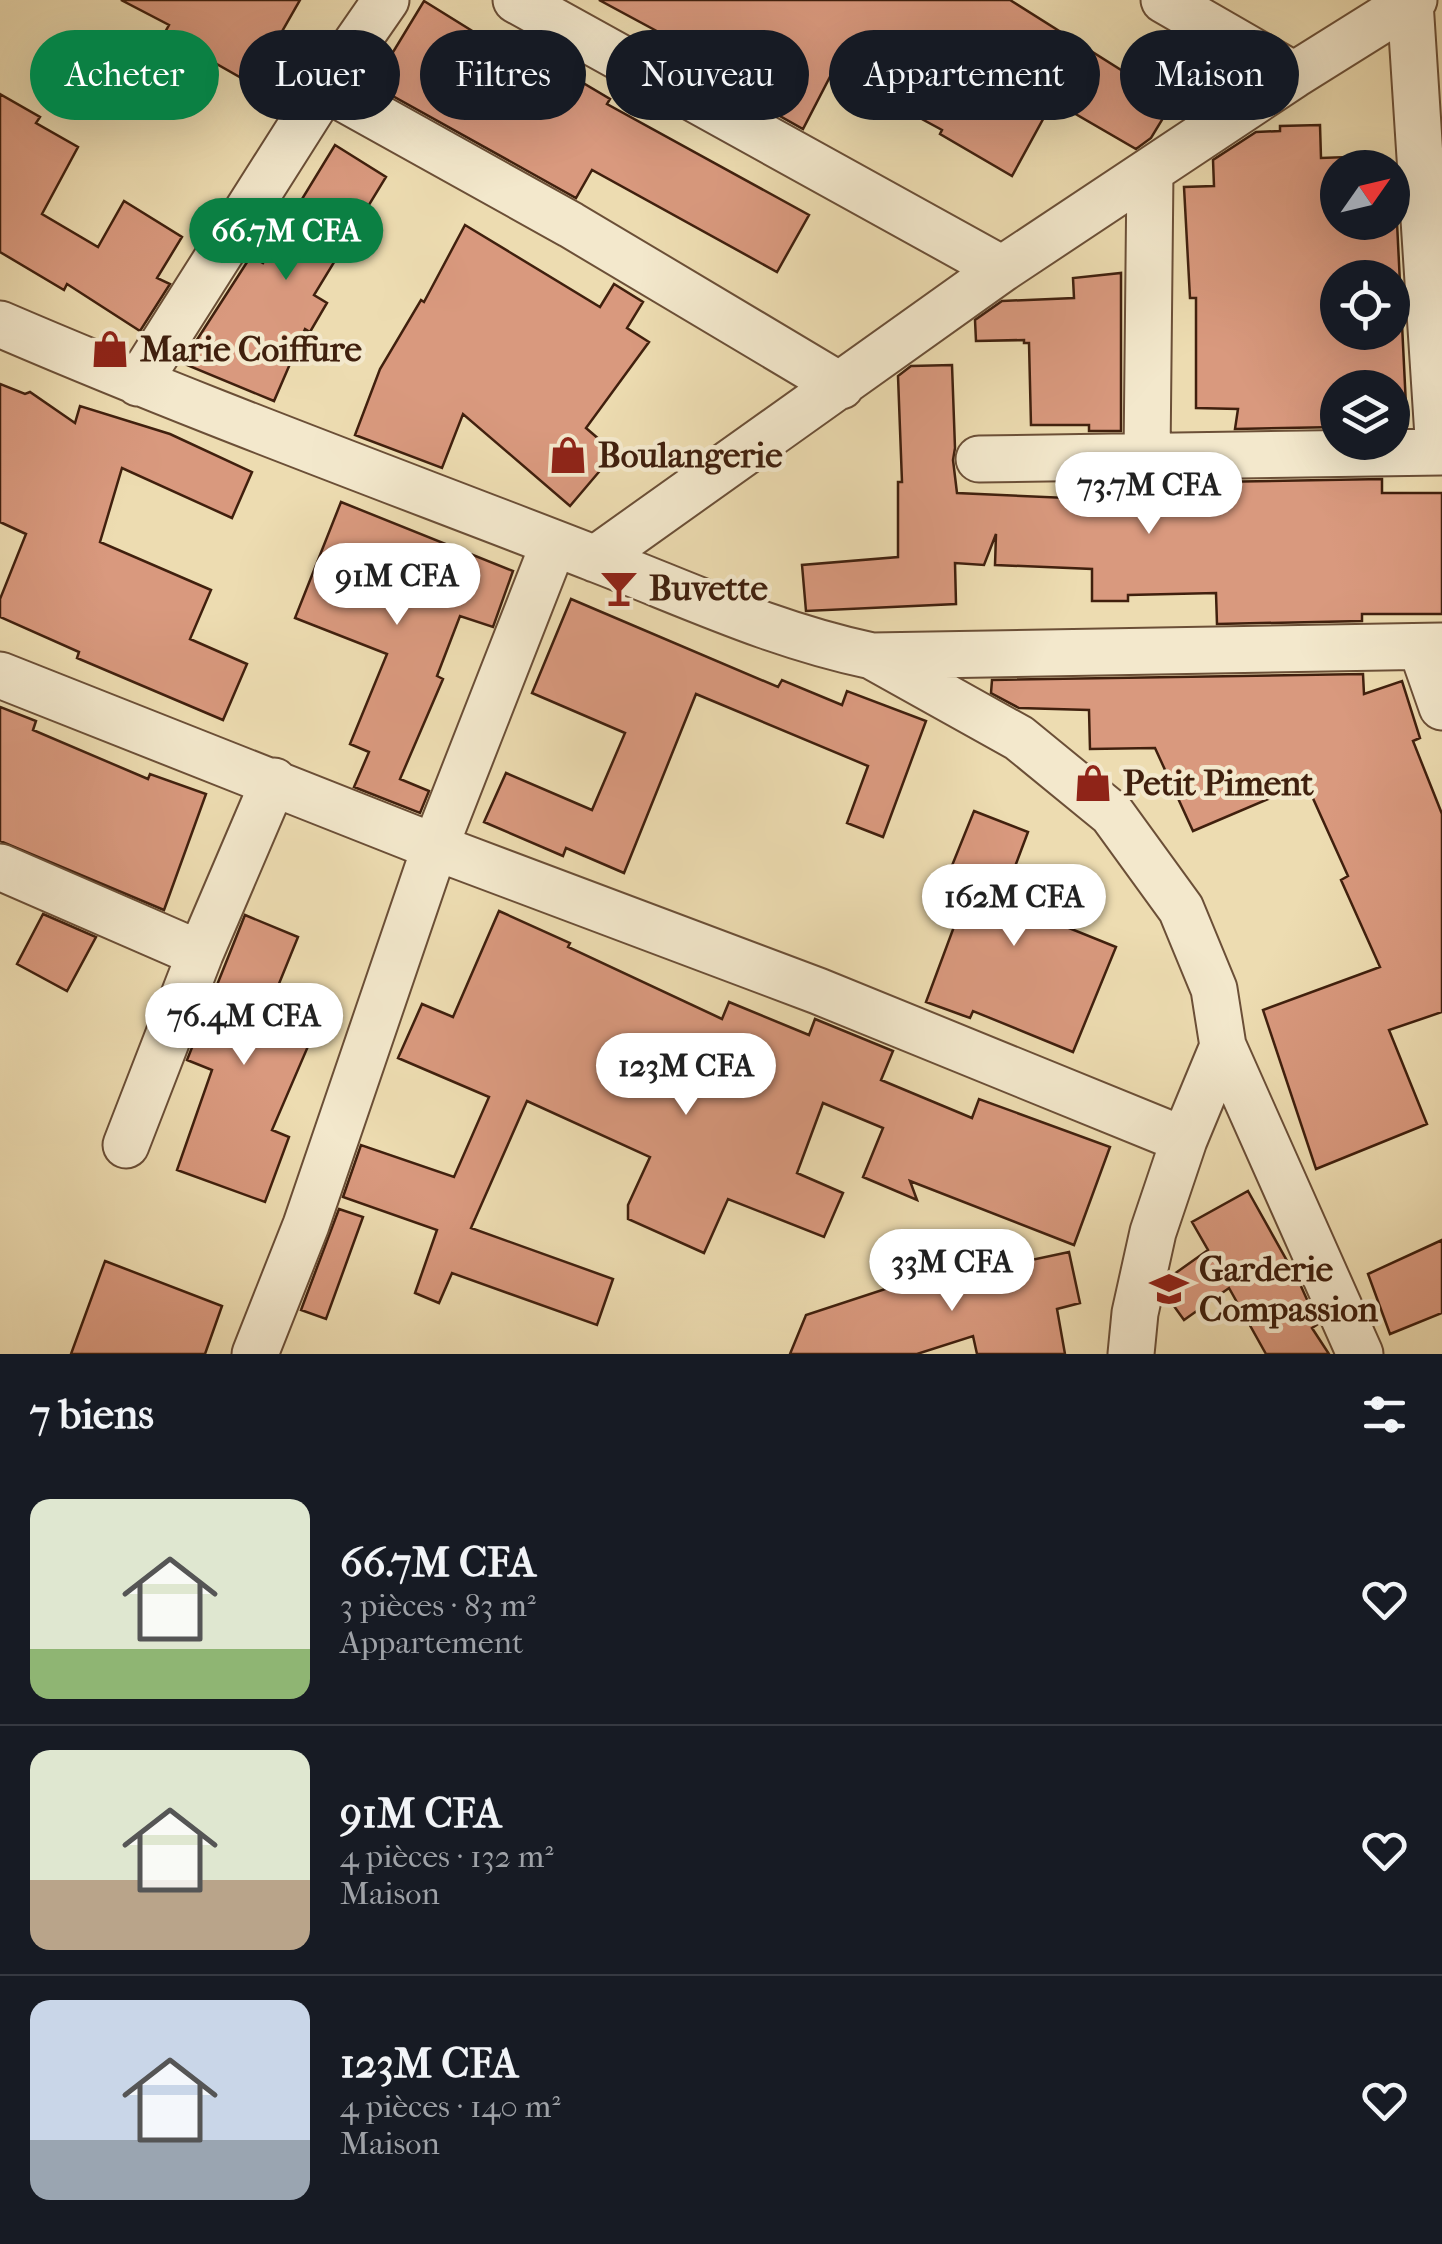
<!DOCTYPE html>
<html lang="fr">
<head>
<meta charset="utf-8">
<style>
  body { margin:0; font-family:"IM FELL French Canon",serif; background:#242831; color:#f1f3f6; height:100vh; display:flex; flex-direction:column; font-size:38px; white-space:nowrap }
  * { box-sizing:border-box; margin:0 }
  p { font-size:32px; color:#9ea1a6 }
  .icon { flex:none; width:55px; height:55px; fill:none; stroke:currentColor; stroke-width:2; stroke-linecap:round; stroke-linejoin:round }
  .map { position:relative; height:1354px; overflow:hidden }
  .panel { display:flex; flex-direction:column; background:#171b24; flex:1 }
  .panel>* { flex:none }
  .hud { position:absolute; left:30px; top:30px; width:1382px; height:90px; display:flex; gap:20px }
  .needle { width:65px; rotate:56deg }
  .fabs { position:absolute; left:1320px; top:150px; display:grid; gap:20px }
  .fabs a { display:grid; place-items:center; width:90px; height:90px; border-radius:50%; background:#171b24; box-shadow:0 10px 40px #0002; font-size:50px }
  .price { position:absolute; translate:-50% -85px; padding:0 22px; border-radius:35px; background:#fff; color:#222; font-size:32px; line-height:65px; filter:drop-shadow(0 2px 5px #0008) }
  .price::after { content:''; position:absolute; left:50%; top:60px; width:30px; height:22px; margin-left:-15px; background:inherit; clip-path:polygon(0 0,100% 0,50% 100%) }
  .price.active { background:#0b8043; color:#fff }
  ul { padding:0; list-style:none }
  li { display:flex; align-items:center; gap:30px; height:250px; padding:0 30px }
  li+li { border-top:2px solid #363941 }
  li span { display:grid; place-items:center; flex:none; width:280px; height:200px; border-radius:20px; color:#555 }
  li>.icon { margin-inline-start:auto }
  span .icon { width:120px; height:120px; fill:#fffc; stroke-width:1 }
  li b { font-size:42px }
  h2 { display:flex; justify-content:space-between; align-items:center; height:120px; padding:0 30px; font-size:42px }
  .pill { padding:0 35px; border-radius:45px; background:#171b24; box-shadow:0 10px 40px #0002; font-size:35px; line-height:90px }
  .pill.active { background:#0b8043; color:#fff }
  .map>svg:first-child { display:block }
  .building { fill:#d9997e; stroke:#40200e; stroke-width:2.5; fill-rule:evenodd }
  .lines { fill:none; stroke-linecap:round; stroke-linejoin:round }
  .minor-casing { stroke:#6b4f37; stroke-width:49 }
  .minor { stroke:#f3e8cc; stroke-width:45 }
  .labels { text-anchor:middle; dominant-baseline:central; stroke-width:9; stroke-linejoin:round; paint-order:stroke }
  .poi-label { font-size:35px; font-weight:bold; fill:#40200e; stroke:#f3e8cc; text-anchor:start }
</style>
</head>
<body>
<div class="map">
<svg width="1442" height="1354" viewBox="0 0 1442 1354">
  <rect width="100%" height="100%" fill="#eddcb1"/>
  <filter id="stains"><feTurbulence type="fractalNoise" baseFrequency=".002" numOctaves="4"/><feColorMatrix values="0 0 0 0 .2 0 0 0 0 .09 0 0 0 0 .02 0 0 0 .5 -.17"/></filter>
  <radialGradient id="worn" r=".72"><stop offset=".6" stop-color="#630" stop-opacity="0"/><stop offset="1" stop-color="#630" stop-opacity=".3"/></radialGradient>
  <path class="building" d="M 121,0 L 300,0 L 252,84 L 164,34 L 169,25 Z
    M 599,0 L 1010,0 L 1137,80 L 1157,46 L 1193,69 L 1151,138 L 1136,149 L 1053,101 L 1012,176 L 940,134 L 942,130 L 833,71 L 803,129 L 746,97 L 753,83 Z
    M 424,1 L 503,50 L 509,39 L 610,99 L 607,104 L 809,215 L 777,272 L 592,170 L 576,198 L 373,85 Z
    M 0,94 L 40,117 L 36,123 L 78,147 L 42,214 L 98,247 L 124,201 L 182,237 L 157,278 L 170,284 L 140,331 L 67,284 L 64,290 L 0,252 Z
    M 1320,125 L 1321,158 L 1375,156 L 1375,168 L 1338,168 L 1338,222 L 1392,222 L 1392,202 L 1396,202 L 1407,426 L 1392,426 L 1392,388 L 1338,388 L 1338,427 L 1235,429 L 1238,409 L 1196,408 L 1196,298 L 1190,298 L 1184,187 L 1214,186 L 1213,160 L 1256,132 L 1280,131 L 1280,126 ZM 1338,278 L 1392,278 L 1392,332 L 1338,332 Z
    M 335,145 L 386,177 L 314,295 L 327,303 L 310,332 L 305,329 L 274,401 L 182,363 L 251,256 L 263,263 Z
    M 465,225 L 600,307 L 614,284 L 643,302 L 627,328 L 649,342 L 586,428 L 615,453 L 570,506 L 463,414 L 442,468 L 355,435 L 380,369 L 421,300 L 424,302 Z
    M 1121,273 L 1121,431 L 1089,431 L 1089,425 L 1031,425 L 1029,343 L 1024,343 L 1024,340 L 976,341 L 975,320 L 1002,301 L 1074,298 L 1073,278 Z
    M 952,365 L 955,448 L 953,460 L 957,493 L 1090,499 L 1090,484 L 1382,479 L 1382,493 L 1442,493 L 1442,614 L 1362,614 L 1362,621 L 1217,624 L 1216,593 L 1128,595 L 1128,601 L 1092,601 L 1092,569 L 995,565 L 996,534 L 984,565 L 955,563 L 956,604 L 806,611 L 802,565 L 898,557 L 898,482 L 902,482 L 898,376 L 911,366 Z
    M 0,384 L 25,394 L 30,392 L 75,423 L 80,406 L 170,434 L 252,472 L 232,518 L 122,468 L 100,542 L 211,590 L 190,639 L 247,664 L 223,720 L 77,658 L 79,652 L 0,617 L 0,599 L 26,534 L 0,522 Z
    M 341,502 L 513,571 L 493,627 L 460,616 L 437,676 L 443,679 L 400,779 L 429,791 L 420,813 L 354,787 L 369,752 L 350,744 L 387,654 L 295,618 Z
    M 571,599 L 778,687 L 782,680 L 842,705 L 847,691 L 926,721 L 883,837 L 847,823 L 868,766 L 696,694 L 624,873 L 566,848 L 563,856 L 484,822 L 506,773 L 592,810 L 625,733 L 532,693 Z
    M 1363,674 L 1364,694 L 1402,681 L 1420,738 L 1413,741 L 1442,814 L 1442,1012 L 1389,1030 L 1427,1124 L 1316,1169 L 1263,1010 L 1380,967 L 1341,880 L 1348,876 L 1306,783 L 1193,831 L 1155,748 L 1090,749 L 1089,710 L 1019,708 L 991,693 L 992,680 Z
    M 0,707 L 36,721 L 33,730 L 148,779 L 150,774 L 206,794 L 164,910 L 0,841 Z
    M 974,811 L 1028,832 L 1002,901 L 1116,947 L 1073,1052 L 973,1011 L 970,1018 L 926,1002 L 971,881 L 949,873 Z
    M 499,911 L 570,943 L 568,947 L 722,1019 L 729,1002 L 809,1035 L 815,1019 L 893,1051 L 881,1080 L 972,1118 L 979,1099 L 1110,1147 L 1074,1245 L 910,1181 L 917,1200 L 863,1177 L 883,1128 L 823,1103 L 797,1173 L 843,1193 L 824,1237 L 728,1199 L 704,1253 L 628,1219 L 628,1205 L 650,1157 L 527,1101 L 471,1228 L 613,1279 L 597,1325 L 452,1273 L 439,1303 L 415,1293 L 437,1230 L 343,1197 L 361,1145 L 454,1177 L 489,1097 L 398,1058 L 422,1004 L 453,1017 Z
    M 43,914 L 96,937 L 67,991 L 17,964 Z
    M 245,915 L 298,937 L 263,1023 L 309,1044 L 272,1130 L 289,1137 L 265,1202 L 177,1170 L 212,1070 L 187,1060 Z
    M 1248,1191 L 1300,1284 L 1318,1324 L 1312,1328 L 1329,1354 L 1266,1354 L 1229,1288 L 1184,1320 L 1166,1295 L 1170,1277 L 1208,1250 L 1192,1222 Z
    M 339,1209 L 363,1217 L 326,1319 L 301,1310 Z
    M 1442,1240 L 1442,1313 L 1390,1334 L 1368,1274 Z
    M 1069,1252 L 1080,1303 L 1057,1309 L 1065,1354 L 977,1354 L 973,1336 L 917,1354 L 790,1354 L 806,1315 L 940,1271 L 942,1279 Z
    M 105,1261 L 222,1306 L 205,1354 L 71,1354 Z"/>
  <g class="lines">
    <g class="minor-casing">
      <path id="minor" d="M 516,0 L 1002,269
        M 1164,0 L 1294,75
        M 1410,2 L 1439,452
        M 325,88 L 571,225 L 841,386
        M 0,324 C 195,408 395,481 593,558 C 687,594 772,635 872,656 L 1442,646
        M 138,383 L 325,88 L 386,0
        M 1147,457 L 1150,171
        M 979,459 L 1442,452
        M 595,559 L 1002,269 L 1294,75 L 1414,0
        M 1421,647 L 1442,707
        M 872,656 L 1019,738 L 1112,814 L 1181,909 L 1214,989 L 1223,1046 L 1184,1140 L 1153,1232 L 1135,1313 L 1131,1354
        M 0,675 L 435,847 L 818,991 L 1184,1140
        M 0,867 L 200,954
        M 1223,1046 L 1360,1354
        M 126,1145 L 200,954 L 274,781
        M 255,1354 L 306,1225 L 435,847 L 554,543"/>
    </g>
    <use href="#minor" class="minor"/>
  </g>
  <defs>
    <g id="shop-bare" transform="scale(3)"><path d="M-5-2.5h2.3a2.7 3.5 0 0 1 5.4 0H5L5.5 6h-11ZM-1.5-2.5h3a1.5 2.3 0 0 0-3 0Z" fill="#8f2418" stroke="#f3e8cc" stroke-width="2.5" paint-order="stroke"/></g>
    <g id="bar-bare" transform="scale(3)"><path d="M-6-5H6L.8 .8V4.5H3.5V6h-7V4.5H-.8V.8Z" fill="#8f2418" stroke="#f3e8cc" stroke-width="2.5" paint-order="stroke"/></g>
    <g id="school-bare" transform="scale(3)"><path d="M0-5L7-2L0 1L-7-2ZM-4 1L0 2.5L4 1V4Q0 6-4 4Z" fill="#8f2418" stroke="#f3e8cc" stroke-width="2.5" paint-order="stroke"/></g>
  </defs>
  <g fill-rule="evenodd">
    <use href="#shop-bare" x="110" y="349"/>
    <use href="#shop-bare" x="568" y="455"/>
    <use href="#bar-bare" x="619" y="588"/>
    <use href="#shop-bare" x="1093" y="783"/>
    <use href="#school-bare" x="1169" y="1289"/>
  </g>
  <g class="labels">
    <g class="poi-label">
      <text x="140" y="349">Marie Coiffure</text>
      <text x="598" y="455">Boulangerie</text>
      <text x="649" y="588">Buvette</text>
      <text x="1123" y="783">Petit Piment</text>
      <text x="1199" y="1269">Garderie<tspan x="1199" dy="40">Compassion</tspan></text>
    </g>
  </g>
  <rect width="100%" height="100%" filter="url(#stains)"/>
  <rect width="100%" height="100%" fill="url(#worn)"/>
</svg>
<div class="fabs">
<a><svg class="needle" viewBox="-14 -14 28 28"><path d="M0-13l5 13h-10z" fill="#e53935"/><path d="M0 13l5-13h-10z" fill="#9ea1a6"/></svg></a>
<a><svg class="icon" aria-label="locate" viewBox="0 0 24 24"><circle cx="12" cy="12" r="6"/><path d="M12 2v4M12 18v4M2 12h4M18 12h4"/></svg></a>
<a><svg class="icon" aria-label="layers" viewBox="0 0 24 24"><path d="M12 4l9 5-9 5-9-5zM3 14l9 5 9-5"/></svg></a>
</div>
<b class="price active" style="left:286px;top:283px">66.7M CFA</b>
<b class="price" style="left:1149px;top:537px">73.7M CFA</b>
<b class="price" style="left:397px;top:628px">91M CFA</b>
<b class="price" style="left:1014px;top:949px">162M CFA</b>
<b class="price" style="left:244px;top:1068px">76.4M CFA</b>
<b class="price" style="left:686px;top:1118px">123M CFA</b>
<b class="price" style="left:952px;top:1314px">33M CFA</b>
<div class="hud">
<a class="pill active">Acheter</a>
<a class="pill">Louer</a>
<a class="pill">Filtres</a>
<a class="pill">Nouveau</a>
<a class="pill">Appartement</a>
<a class="pill">Maison</a>
</div>
</div>
<section class="panel">
<h2>7 biens<svg class="icon" aria-label="filters" viewBox="0 0 24 24"><path d="M4 7h16M4 17h16"/><circle cx="9" cy="7" r="2"/><circle cx="15" cy="17" r="2"/></svg></h2>
<ul>
<li><span style="background:linear-gradient(#dfe7d0 75%,#8fb573 0)"><svg class="icon" aria-label="home" viewBox="0 0 24 24"><path d="M3 11l9-7 9 7M6 9v11h12V9"/></svg></span><div><b>66.7M CFA</b><p>3 pièces · 83 m²</p><p>Appartement</p></div><svg class="icon" aria-label="heart" viewBox="0 0 24 24"><path d="M12 20l-8-8c-3-5 5-10 8-4 3-6 11-1 8 4z"/></svg></li>
<li><span style="background:linear-gradient(#dfe7d0 65%,#b9a48a 0)"><svg class="icon" aria-label="home" viewBox="0 0 24 24"><path d="M3 11l9-7 9 7M6 9v11h12V9"/></svg></span><div><b>91M CFA</b><p>4 pièces · 132 m²</p><p>Maison</p></div><svg class="icon" aria-label="heart" viewBox="0 0 24 24"><path d="M12 20l-8-8c-3-5 5-10 8-4 3-6 11-1 8 4z"/></svg></li>
<li><span style="background:linear-gradient(#c9d6e8 70%,#9aa5b1 0)"><svg class="icon" aria-label="home" viewBox="0 0 24 24"><path d="M3 11l9-7 9 7M6 9v11h12V9"/></svg></span><div><b>123M CFA</b><p>4 pièces · 140 m²</p><p>Maison</p></div><svg class="icon" aria-label="heart" viewBox="0 0 24 24"><path d="M12 20l-8-8c-3-5 5-10 8-4 3-6 11-1 8 4z"/></svg></li>
</ul>
</section>
</body>
</html>
